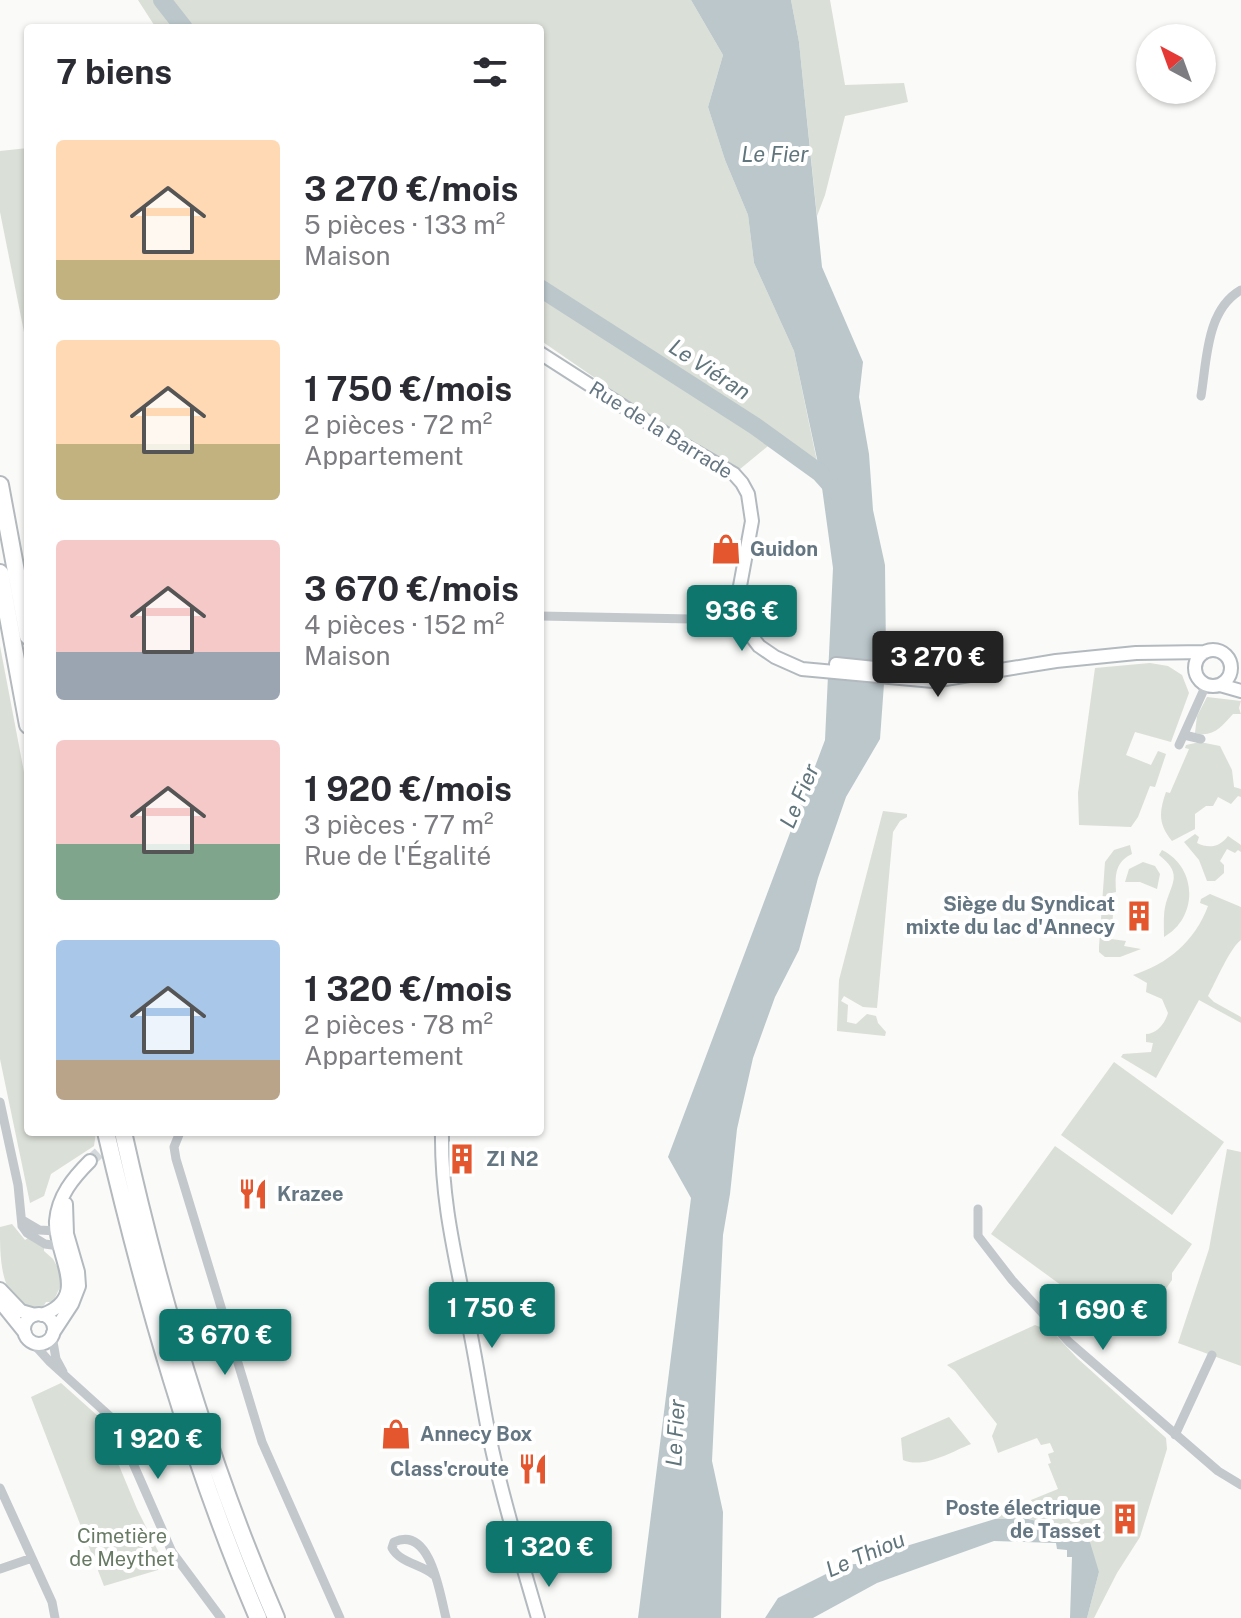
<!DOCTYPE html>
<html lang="fr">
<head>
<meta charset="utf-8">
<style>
  body { margin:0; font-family:"Public Sans",sans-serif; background:#f2f2f3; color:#2b2b33; height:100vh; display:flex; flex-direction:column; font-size:30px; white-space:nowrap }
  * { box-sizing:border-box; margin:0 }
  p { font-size:26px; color:#7c7c81 }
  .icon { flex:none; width:44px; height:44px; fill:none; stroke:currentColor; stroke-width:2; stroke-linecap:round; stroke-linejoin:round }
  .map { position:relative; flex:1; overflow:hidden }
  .panel { position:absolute; left:24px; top:24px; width:520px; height:1112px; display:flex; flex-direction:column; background:#fff; border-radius:8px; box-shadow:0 2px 6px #0004 }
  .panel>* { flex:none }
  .needle { width:52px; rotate:319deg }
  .fabs { position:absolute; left:1136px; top:24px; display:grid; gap:16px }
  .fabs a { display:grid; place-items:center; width:80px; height:80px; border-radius:50%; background:#fff; box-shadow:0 2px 6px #0004; font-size:40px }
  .price { position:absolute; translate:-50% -68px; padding:0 18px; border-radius:8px; background:#0f766e; color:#fff; font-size:26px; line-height:52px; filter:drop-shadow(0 2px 4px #0008) }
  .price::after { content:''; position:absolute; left:50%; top:48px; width:24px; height:18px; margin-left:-12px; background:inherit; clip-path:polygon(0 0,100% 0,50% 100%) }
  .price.on { background:#222; color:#fff }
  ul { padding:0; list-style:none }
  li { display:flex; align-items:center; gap:24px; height:200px; padding:0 32px }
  li span { display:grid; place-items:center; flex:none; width:224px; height:160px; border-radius:8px; color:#555 }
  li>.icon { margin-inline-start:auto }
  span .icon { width:96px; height:96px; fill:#fffc; stroke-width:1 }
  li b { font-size:34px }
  h2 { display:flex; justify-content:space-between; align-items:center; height:96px; padding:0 32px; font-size:34px }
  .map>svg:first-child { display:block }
  .green { fill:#dadfd7 }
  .water { fill:#bbc7cb }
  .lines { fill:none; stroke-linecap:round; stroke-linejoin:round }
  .river { stroke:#bbc7cb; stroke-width:18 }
  .secondary-tunnel { stroke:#d5d9db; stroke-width:12; stroke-dasharray:12 6; stroke-linecap:butt }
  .secondary-casing { stroke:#b3babf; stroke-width:16 }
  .highway-casing { stroke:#b4b9bd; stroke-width:20 }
  .street { stroke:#c3c8cc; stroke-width:9 }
  .secondary { stroke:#fff; stroke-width:12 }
  .highway { stroke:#fff; stroke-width:16 }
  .labels { text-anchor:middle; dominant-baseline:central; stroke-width:8; stroke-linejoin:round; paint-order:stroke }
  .street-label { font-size:20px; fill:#657683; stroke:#fff }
  .poi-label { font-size:20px; font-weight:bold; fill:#657683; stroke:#fff; text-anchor:start }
  .park-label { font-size:20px; fill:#687a64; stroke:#fff }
  .water-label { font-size:22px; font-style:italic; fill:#60757c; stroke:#fff }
</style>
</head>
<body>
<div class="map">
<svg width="1241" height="1618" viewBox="0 0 1241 1618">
  <rect width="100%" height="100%" fill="#fafaf8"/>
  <path class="green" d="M 138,0 L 691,0 L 723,55 L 708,107 L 725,160 L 748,215 L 754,263 L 794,351 L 819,471 L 774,441 L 734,474 L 540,340 L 540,28 L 156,28 Z
    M 791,0 L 830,0 L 845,85 L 904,83 L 908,102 L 845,116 L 825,195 L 817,216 L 799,42 Z
    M 28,148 L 28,352 L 0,212 L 0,151 Z
    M 0,646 L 28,793 L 28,1132 L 96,1132 L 94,1146 L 51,1174 L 44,1196 L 30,1203 L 0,1059 Z
    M 1150,663 L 1168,666 L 1182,675 L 1189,693 L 1171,742 L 1135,732 L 1126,755 L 1151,765 L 1158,751 L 1166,754 L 1155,787 L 1150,786 L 1138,817 L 1131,827 L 1079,825 L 1078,793 L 1095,668 Z
    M 1207,697 L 1241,701 L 1239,708 L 1241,714 L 1233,714 C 1221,727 1213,738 1195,733 L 1197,716 Z
    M 1200,742 L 1220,746 L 1232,770 L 1234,787 L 1241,789 L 1241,797 L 1238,796 L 1231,804 L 1218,797 L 1213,806 L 1206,806 L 1195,814 L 1195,829 L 1172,841 C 1158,824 1159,812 1166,792 L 1170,793 L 1189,749 L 1185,748 L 1186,745 Z
    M 883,811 L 907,814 L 907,817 L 900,821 L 893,832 L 877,1008 L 863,1007 L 844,996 L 841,1001 L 848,1005 L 847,1022 L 856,1024 L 867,1014 L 876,1016 L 878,1023 L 886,1032 L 885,1036 L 837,1031 L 839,980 Z
    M 1195,834 L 1199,837 L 1197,843 C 1209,849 1220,847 1228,836 L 1241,845 L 1241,852 L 1238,850 L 1235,853 L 1227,849 L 1220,861 L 1224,865 L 1224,873 L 1215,881 L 1207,881 L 1199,860 L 1184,842 Z
    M 1130,845 L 1132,854 C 1115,862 1115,876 1116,892 L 1112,893 L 1109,913 L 1113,914 L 1111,939 L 1126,941 L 1124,946 L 1141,949 L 1120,957 L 1105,957 L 1099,952 L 1099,947 L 1105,862 L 1114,850 Z
    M 1162,850 C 1198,868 1198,918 1164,937 C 1164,927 1163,913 1166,903 C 1173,881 1182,873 1159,855 Z
    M 1143,862 L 1155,866 L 1160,874 L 1157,889 L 1140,882 L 1125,882 L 1129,869 Z
    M 1210,894 L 1241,907 L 1241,940 C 1230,948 1216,981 1208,996 L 1214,1002 L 1241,1017 L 1241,1023 L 1199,1000 L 1156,1078 L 1121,1057 L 1123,1054 L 1151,1052 L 1153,1043 L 1146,1042 L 1146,1034 C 1156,1034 1165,1024 1168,1013 L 1162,999 L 1146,992 L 1147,983 L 1133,975 C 1168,964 1195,941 1208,906 L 1200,903 L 1201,899 Z
    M 1114,1062 L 1224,1142 L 1172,1215 L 1061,1135 Z
    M 1055,1146 L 1192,1244 L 1172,1273 L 1172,1280 L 1156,1303 L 1148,1305 L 1128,1334 L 991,1234 Z
    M 1227,1149 L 1241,1152 L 1241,1366 L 1178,1343 L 1209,1249 Z
    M 12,1224 L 25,1240 L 28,1238 L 44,1247 L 44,1251 L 53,1259 L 62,1275 L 62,1283 L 53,1302 L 46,1302 L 43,1307 C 0,1310 0,1262 0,1227 Z
    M 1035,1325 L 1053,1332 L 1077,1358 L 1166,1438 L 1167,1449 L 1140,1537 L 1117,1573 L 1094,1618 L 1087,1618 L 1099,1572 L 1074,1529 L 1024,1518 L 995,1519 L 993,1515 L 1024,1503 L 1028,1510 L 1034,1507 L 1031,1500 L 1058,1489 L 1048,1464 L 1051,1463 L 1048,1454 L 1054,1452 L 1050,1443 L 1041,1445 L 1037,1438 L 998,1453 L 992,1436 L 997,1424 L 955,1371 L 947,1365 Z
    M 61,1383 L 99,1417 L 137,1509 L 162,1559 L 158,1570 L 104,1586 L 31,1397 Z
    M 949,1417 L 971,1444 C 951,1452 924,1469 903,1460 L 901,1438 Z"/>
  <path class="water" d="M 691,0 L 791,0 L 799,42 L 822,267 L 863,362 L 859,397 L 869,454 L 873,510 L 885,565 L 886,656 L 880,739 L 846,797 L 818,878 L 799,950 L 775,997 L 753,1058 L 737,1129 L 730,1194 L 723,1235 L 712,1461 L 723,1512 L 721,1618 L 638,1618 L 691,1198 L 668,1157 L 825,740 L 833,568 L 820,473 L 794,351 L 754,263 L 748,215 L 725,160 L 708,107 L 723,55 Z
    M 1024,1518 L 1079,1531 L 1089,1539 L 1099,1572 L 1087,1618 L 1070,1618 L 1072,1557 L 1067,1557 L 1067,1550 L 1057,1549 L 1056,1543 L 994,1541 L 877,1583 L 813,1618 L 765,1618 L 778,1598 L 844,1565 L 867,1563 L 880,1554 L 995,1519 Z"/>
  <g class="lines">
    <path class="river" d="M 162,0 L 184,28
      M 540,288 L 755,426 L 820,473 L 837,492"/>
    <path class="secondary-tunnel" d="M 90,1161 L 114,1139"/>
    <g class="secondary-casing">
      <path id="secondary" d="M 540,353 L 677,441 L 734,474 L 742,483 L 748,494 L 752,521 L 740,586 L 739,604 L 742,620 L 749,633 L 759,646 L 775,657 L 802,669 L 933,681 L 1056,661 L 1136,653 L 1205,652
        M1195 668a18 18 0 1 1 36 0a18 18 0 1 1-36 0Z
        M 836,664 L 933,674
        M 1220,685 L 1241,691
        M 442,1132 C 441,1202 456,1258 469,1326 C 477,1364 482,1402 490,1440 C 503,1501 521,1559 538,1618
        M 0,1289 L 21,1311 L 35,1315
        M 0,1302 L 25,1333
        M24 1329a15 15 0 1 1 30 0a15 15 0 1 1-30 0Z
        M 42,1315 C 92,1297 54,1256 56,1221 C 58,1196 73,1178 90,1161
        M 53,1333 L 72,1304 L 79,1286 L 78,1272 L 67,1234 L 66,1204"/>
    </g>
    <g class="highway-casing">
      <path id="highway" d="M 0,485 L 28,636
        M 0,573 L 28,725
        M 106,1132 C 145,1298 191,1461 258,1618
        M 123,1132 C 160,1298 208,1461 276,1618"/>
    </g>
    <path class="street" d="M 1201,396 C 1207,360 1206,310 1241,290
      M 540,616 L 742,620
      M 1184,735 L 1201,739
      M 1179,745 L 1206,685
      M 0,1102 L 18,1185 L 22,1226 L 27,1233 L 45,1244 L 59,1246
      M 180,1132 L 174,1147 L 176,1159 L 262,1442 L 340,1618
      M 978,1209 L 978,1236 L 1012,1280 L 1069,1342 L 1218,1471 L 1241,1485
      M 22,1220 L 39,1230 L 57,1231 L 59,1233
      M 52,1336 L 56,1359 L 63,1372
      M 31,1341 L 50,1362 L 114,1420 L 172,1552 L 221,1618
      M 1175,1435 L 1212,1355
      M 0,1488 L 52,1602 L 55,1618
      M 0,1569 L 32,1558
      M 434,1575 C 421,1564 400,1563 392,1548 L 394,1542 C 431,1525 440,1595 446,1618"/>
    <use href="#secondary" class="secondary"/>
    <use href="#highway" class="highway"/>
  </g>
  <defs>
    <g id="shop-bare" transform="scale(2.4)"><path d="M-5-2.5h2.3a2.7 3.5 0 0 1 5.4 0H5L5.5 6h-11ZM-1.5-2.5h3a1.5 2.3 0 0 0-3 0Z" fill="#e4572e" stroke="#fff" stroke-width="2.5" paint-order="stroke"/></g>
    <g id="building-bare" transform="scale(2.4)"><path d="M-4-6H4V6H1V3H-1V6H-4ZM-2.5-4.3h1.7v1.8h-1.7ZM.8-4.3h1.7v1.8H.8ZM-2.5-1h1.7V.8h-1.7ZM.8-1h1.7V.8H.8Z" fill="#e4572e" stroke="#fff" stroke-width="2.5" paint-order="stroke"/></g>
    <g id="restaurant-bare" transform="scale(2.4)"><path d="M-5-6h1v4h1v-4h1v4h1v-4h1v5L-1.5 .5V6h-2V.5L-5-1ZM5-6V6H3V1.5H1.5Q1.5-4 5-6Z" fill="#e4572e" stroke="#fff" stroke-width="2.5" paint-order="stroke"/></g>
  </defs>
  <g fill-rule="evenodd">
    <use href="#shop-bare" x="726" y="549"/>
    <use href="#building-bare" x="1139" y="916"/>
    <use href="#building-bare" x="462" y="1159"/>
    <use href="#restaurant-bare" x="253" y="1194"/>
    <use href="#shop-bare" x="396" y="1434"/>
    <use href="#restaurant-bare" x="533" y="1469"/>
    <use href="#building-bare" x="1125" y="1519"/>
  </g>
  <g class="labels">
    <g class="street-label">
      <text transform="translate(661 430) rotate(32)">Rue de la Barrade</text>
    </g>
    <g class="poi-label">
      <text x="750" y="549">Guidon</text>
      <text x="1115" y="904" text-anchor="end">Siège du Syndicat<tspan x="1115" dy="23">mixte du lac d'Annecy</tspan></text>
      <text x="486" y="1159">ZI N2</text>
      <text x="277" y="1194">Krazee</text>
      <text x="420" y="1434">Annecy Box</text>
      <text x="509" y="1469" text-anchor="end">Class'croute</text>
      <text x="1101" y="1508" text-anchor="end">Poste électrique<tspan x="1101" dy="23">de Tasset</tspan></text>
    </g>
    <g class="park-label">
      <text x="122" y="1536">Cimetière<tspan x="122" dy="23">de Meythet</tspan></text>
    </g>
    <g class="water-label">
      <text x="775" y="154">Le Fier</text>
      <text transform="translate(710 369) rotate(33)">Le Viéran</text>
      <text transform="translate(799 796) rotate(-67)">Le Fier</text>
      <text transform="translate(675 1433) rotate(-87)">Le Fier</text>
      <text transform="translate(865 1554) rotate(-23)">Le Thiou</text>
    </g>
  </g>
</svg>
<div class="fabs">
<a><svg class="needle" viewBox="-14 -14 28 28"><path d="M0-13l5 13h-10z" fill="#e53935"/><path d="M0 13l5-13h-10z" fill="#7c7c81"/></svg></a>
</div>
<b class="price" style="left:742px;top:653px">936 €</b>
<b class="price on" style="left:938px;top:699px">3 270 €</b>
<b class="price" style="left:492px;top:1350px">1 750 €</b>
<b class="price" style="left:1103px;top:1352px">1 690 €</b>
<b class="price" style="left:225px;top:1377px">3 670 €</b>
<b class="price" style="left:158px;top:1481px">1 920 €</b>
<b class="price" style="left:549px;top:1589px">1 320 €</b>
<section class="panel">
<h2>7 biens<svg class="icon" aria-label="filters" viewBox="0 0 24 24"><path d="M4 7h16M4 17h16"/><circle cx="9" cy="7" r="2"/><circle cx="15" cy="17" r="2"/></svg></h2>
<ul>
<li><span style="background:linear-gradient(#ffd9b3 75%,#c2b280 0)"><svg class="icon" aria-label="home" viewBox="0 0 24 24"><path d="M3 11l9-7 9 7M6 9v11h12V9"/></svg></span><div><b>3 270 €/mois</b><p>5 pièces · 133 m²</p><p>Maison</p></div></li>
<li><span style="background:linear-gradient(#ffd9b3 65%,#c2b280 0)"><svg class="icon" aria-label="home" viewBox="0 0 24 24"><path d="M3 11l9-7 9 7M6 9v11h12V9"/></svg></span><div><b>1 750 €/mois</b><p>2 pièces · 72 m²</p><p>Appartement</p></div></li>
<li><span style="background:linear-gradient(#f6c9c9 70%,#9aa5b1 0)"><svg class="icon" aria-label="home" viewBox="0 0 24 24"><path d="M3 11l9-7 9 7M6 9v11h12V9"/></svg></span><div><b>3 670 €/mois</b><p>4 pièces · 152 m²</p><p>Maison</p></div></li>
<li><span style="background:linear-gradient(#f6c9c9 65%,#7fa58c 0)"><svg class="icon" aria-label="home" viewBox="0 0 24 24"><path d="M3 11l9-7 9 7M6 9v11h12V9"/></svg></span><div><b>1 920 €/mois</b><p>3 pièces · 77 m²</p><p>Rue de l'Égalité</p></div></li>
<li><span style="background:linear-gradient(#a9c7e8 75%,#b9a48a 0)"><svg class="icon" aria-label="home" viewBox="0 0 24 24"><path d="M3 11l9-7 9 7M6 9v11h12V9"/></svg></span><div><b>1 320 €/mois</b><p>2 pièces · 78 m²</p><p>Appartement</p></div></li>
</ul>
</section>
</div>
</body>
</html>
